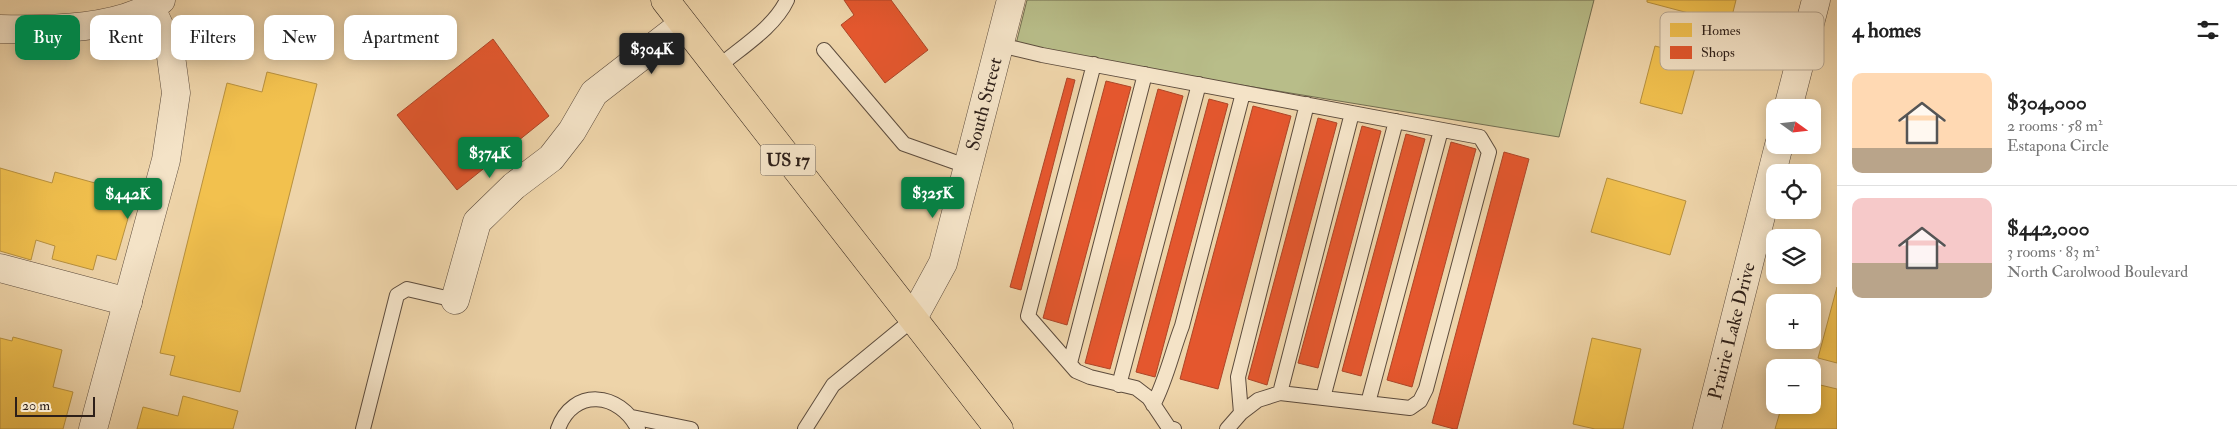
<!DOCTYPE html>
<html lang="en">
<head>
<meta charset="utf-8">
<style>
  body { margin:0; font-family:"IM FELL Double Pica",serif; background:#f6f6f6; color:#222; height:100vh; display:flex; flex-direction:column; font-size:19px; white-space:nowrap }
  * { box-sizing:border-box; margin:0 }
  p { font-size:16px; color:#767676 }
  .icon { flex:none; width:28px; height:28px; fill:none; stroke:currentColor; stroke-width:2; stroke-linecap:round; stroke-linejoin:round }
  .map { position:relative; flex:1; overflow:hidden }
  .sheet { display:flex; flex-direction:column; background:#fff; width:400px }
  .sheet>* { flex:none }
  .top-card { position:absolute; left:15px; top:15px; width:475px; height:45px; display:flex; gap:10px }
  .needle { width:32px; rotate:105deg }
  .fabs { position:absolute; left:1766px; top:99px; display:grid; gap:10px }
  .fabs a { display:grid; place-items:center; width:55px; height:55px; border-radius:10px; background:#fff; box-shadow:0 2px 12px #0003; font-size:25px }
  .scale { position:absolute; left:15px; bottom:12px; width:80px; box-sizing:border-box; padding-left:5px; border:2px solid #2d1f19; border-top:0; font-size:14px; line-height:18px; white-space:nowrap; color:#2d1f19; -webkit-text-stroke:4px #f4e3c7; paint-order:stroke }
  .price { position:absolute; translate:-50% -42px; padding:0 11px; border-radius:5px; background:#0b8043; color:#fff; font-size:16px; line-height:32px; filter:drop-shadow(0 1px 2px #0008) }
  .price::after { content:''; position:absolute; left:50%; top:30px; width:15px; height:11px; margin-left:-8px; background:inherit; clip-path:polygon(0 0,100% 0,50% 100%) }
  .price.selected { background:#222; color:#fff }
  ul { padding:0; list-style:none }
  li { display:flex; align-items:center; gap:15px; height:125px; padding:0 15px }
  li+li { border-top:1px solid #e0e0e0 }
  li span { display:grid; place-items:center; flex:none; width:140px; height:100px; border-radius:10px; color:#555 }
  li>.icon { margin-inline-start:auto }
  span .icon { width:60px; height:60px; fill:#fffc; stroke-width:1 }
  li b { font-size:21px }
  h2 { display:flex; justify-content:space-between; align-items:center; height:60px; padding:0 15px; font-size:21px }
  .pill { padding:0 18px; border-radius:10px; background:#fff; box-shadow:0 2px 12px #0003; font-size:18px; line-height:45px }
  .pill.selected { background:#0b8043; color:#fff }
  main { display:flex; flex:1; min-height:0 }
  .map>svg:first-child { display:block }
  .green { fill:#b8bd89; stroke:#726e51 }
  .homes { fill:#f2c14e; stroke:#b7903e }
  .shops { fill:#e4572e; stroke:#ad4628 }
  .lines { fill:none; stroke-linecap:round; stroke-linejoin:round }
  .service-casing { stroke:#5d4c3d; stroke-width:16 }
  .minor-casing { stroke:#5d4c3d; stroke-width:29 }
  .tertiary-casing { stroke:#5d4c3d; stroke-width:29 }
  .primary-casing { stroke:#2d1f19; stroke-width:29 }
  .service { stroke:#f4e3c7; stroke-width:14 }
  .minor { stroke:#f4e3c7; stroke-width:28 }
  .tertiary { stroke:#f4e3c7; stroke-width:28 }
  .primary { stroke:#eed4a9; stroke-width:28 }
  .labels { text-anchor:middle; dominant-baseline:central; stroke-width:5; stroke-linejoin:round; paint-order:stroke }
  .shield { fill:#f4e3c7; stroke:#695a4d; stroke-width:1 }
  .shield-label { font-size:18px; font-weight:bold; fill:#2d1f19 }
  .street-label { font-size:19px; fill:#2d1f19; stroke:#f4e3c7 }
  .key { fill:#f4e3c7; stroke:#b8a893; stroke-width:1 }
  .key-label { font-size:14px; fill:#2d1f19 }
</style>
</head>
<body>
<main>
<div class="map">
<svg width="1837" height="429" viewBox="0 0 1837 429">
  <rect width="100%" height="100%" fill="#eed4a9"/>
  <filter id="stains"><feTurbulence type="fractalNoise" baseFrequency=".004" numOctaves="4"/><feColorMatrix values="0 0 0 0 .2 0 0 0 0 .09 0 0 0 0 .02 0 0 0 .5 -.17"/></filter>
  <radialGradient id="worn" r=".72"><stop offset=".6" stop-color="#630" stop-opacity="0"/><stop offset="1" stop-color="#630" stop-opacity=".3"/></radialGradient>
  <path class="green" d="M 1027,0 L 1594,0 L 1559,137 L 1015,48 Z"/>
  <path class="homes" d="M 1647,0 L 1736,0 L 1730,24 L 1647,2 Z
    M 1655,46 L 1698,57 L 1682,114 L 1640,103 Z
    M 267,72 L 317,84 L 240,392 L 170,375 L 175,356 L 160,353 L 227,83 L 262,92 Z
    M 0,168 L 52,183 L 55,172 L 135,194 L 116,260 L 97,255 L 93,270 L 52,259 L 55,246 L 36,240 L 31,260 L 0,251 Z
    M 1607,178 L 1686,201 L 1670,255 L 1591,232 Z
    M 1837,287 L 1837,363 L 1818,358 Z
    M 13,337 L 62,350 L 53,387 L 73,392 L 63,429 L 0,429 L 0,338 L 12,341 Z
    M 1592,338 L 1641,349 L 1623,429 L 1595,429 L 1573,424 Z
    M 1812,383 L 1837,389 L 1837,429 L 1775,429 L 1782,405 L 1812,405 Z
    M 183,396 L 238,411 L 233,429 L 137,429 L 143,407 L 178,416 Z"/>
  <path class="shops" d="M 891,0 L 928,50 L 885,83 L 841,25 L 854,15 L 844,0 Z
    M 493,39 L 549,116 L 457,190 L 397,115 Z
    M 1067,78 L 1075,80 L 1021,290 L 1010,287 Z
    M 1106,81 L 1131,87 L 1067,325 L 1043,318 Z
    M 1158,89 L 1183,96 L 1110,369 L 1085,363 Z
    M 1209,99 L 1228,104 L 1155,377 L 1136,372 Z
    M 1253,106 L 1291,116 L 1218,389 L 1180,379 Z
    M 1318,118 L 1337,123 L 1267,385 L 1248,379 Z
    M 1362,126 L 1381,131 L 1318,368 L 1298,363 Z
    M 1406,134 L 1425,139 L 1361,376 L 1342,371 Z
    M 1451,142 L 1476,149 L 1412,387 L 1387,380 Z
    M 1504,152 L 1529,159 L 1457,429 L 1454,429 L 1432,423 Z"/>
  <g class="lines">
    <g class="service-casing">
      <path id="service" d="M 1000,45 L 1042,55 L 1480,137 L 1489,152 L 1426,389 L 1420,401 L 1410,408 L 1280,393 L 1258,400 L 1241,413 L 1227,429
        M 824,50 L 904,144 L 969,167
        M 1094,64 L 1028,316 L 1076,371 L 1090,377 L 1136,388 L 1149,398 L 1169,428 L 1174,429
        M 717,68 C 740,48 774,28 787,0
        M 1070,363 L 1145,74
        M 1119,385 L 1199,84
        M 1280,393 L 1352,113
        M 1323,398 L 1396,121
        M 1368,403 L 1441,130
        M 1153,405 C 1166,381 1172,352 1182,326 L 1243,93
        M 1241,413 L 1238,377 L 1307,104
        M 632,417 L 691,429
        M 363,429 L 397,295 L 407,289 L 455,300
        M 558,429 C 573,387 620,392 638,429
        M 805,429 L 833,385 L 912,320"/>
    </g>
    <g class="minor-casing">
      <g id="minor">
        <path d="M 1788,108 L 1816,0"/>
        <path d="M 0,268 L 128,302"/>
        <path d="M 455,300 L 477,222 L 514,186 L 551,158 L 572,131 L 594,93 L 683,24"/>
        <path d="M 93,429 L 166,160 L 176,93 L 170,49 L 151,8"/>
        <path id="s1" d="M 1707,429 L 1779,145"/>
      </g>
    </g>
    <g class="tertiary-casing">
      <g id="tertiary">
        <path d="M 0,29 C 48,30 123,30 161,0"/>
        <path id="s2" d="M 912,320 L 943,263 L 1011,0"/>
      </g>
    </g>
    <g class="primary-casing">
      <path id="primary" d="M 665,0 L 999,429"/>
    </g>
    <use href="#service" class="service"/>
    <use href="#minor" class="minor"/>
    <use href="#tertiary" class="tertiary"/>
    <use href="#primary" class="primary"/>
  </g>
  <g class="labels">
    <rect class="shield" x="760.5" y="144.5" width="55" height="31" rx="4"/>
    <g class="shield-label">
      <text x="788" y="160">US 17</text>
    </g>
    <g class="street-label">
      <text stroke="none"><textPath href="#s2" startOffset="229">South Street</textPath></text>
      <text stroke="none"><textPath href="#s1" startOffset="101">Prairie Lake Drive</textPath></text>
    </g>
  </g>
  <rect x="1660" y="12" width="164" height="58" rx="8" class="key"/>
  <rect x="1670" y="23" width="22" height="14" fill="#f2c14e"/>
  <rect x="1670" y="46" width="22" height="13" fill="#e4572e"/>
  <g class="key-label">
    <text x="1701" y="35">Homes</text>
    <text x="1701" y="57">Shops</text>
  </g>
  <rect width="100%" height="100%" filter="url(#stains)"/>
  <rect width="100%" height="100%" fill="url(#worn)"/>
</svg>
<div class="fabs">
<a><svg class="needle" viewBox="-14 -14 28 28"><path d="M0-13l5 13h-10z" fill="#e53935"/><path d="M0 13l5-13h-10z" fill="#767676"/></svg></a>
<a><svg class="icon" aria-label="locate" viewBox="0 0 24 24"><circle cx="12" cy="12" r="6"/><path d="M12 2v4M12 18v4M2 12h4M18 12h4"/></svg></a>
<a><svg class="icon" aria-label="layers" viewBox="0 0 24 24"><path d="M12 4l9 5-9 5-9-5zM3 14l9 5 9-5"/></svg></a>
<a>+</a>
<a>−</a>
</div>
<div class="scale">20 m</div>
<b class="price selected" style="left:652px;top:75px">$304K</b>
<b class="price" style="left:490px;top:179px">$374K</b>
<b class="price" style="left:933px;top:219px">$325K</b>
<b class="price" style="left:128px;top:220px">$442K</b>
<div class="top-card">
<a class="pill selected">Buy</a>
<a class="pill">Rent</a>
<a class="pill">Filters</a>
<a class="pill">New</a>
<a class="pill">Apartment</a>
</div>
</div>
<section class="sheet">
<h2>4 homes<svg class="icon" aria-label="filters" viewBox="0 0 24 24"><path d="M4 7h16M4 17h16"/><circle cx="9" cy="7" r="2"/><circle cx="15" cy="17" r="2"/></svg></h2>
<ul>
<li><span style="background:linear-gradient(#ffd9b3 75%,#b9a48a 0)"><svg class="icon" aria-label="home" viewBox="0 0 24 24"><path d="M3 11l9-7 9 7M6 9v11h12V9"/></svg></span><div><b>$304,000</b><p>2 rooms · 58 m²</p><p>Estapona Circle</p></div></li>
<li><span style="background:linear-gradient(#f6c9c9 65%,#b9a48a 0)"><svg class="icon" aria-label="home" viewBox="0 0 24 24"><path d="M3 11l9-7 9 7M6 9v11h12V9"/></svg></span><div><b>$442,000</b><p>3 rooms · 83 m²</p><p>North Carolwood Boulevard</p></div></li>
</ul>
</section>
</main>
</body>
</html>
